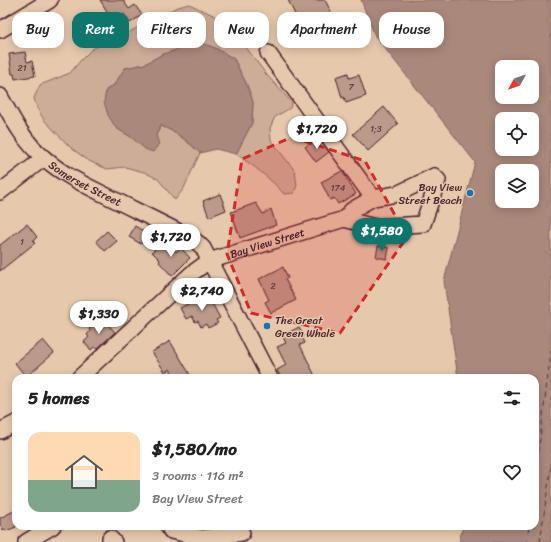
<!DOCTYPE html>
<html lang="en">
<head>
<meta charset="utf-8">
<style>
  body { margin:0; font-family:Sriracha,sans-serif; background:#f2f2f2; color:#222; height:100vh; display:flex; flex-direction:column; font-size:15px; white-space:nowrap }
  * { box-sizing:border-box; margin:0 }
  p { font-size:13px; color:#767676 }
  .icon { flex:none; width:22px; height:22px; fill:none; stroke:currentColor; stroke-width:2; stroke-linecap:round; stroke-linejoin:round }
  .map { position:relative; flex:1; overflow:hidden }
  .drawer { position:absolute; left:12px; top:374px; width:527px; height:156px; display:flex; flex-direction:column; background:#fff; border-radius:12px; box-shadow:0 2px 10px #0003 }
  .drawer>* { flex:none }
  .banner { position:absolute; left:12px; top:12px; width:527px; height:36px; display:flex; gap:8px }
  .needle { width:26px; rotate:230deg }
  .fabs { position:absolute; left:495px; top:60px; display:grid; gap:8px }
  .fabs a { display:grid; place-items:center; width:44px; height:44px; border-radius:8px; background:#fff; box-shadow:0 2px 10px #0003; font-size:20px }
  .price { position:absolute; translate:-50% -34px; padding:0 9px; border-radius:14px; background:#fff; color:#222; font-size:13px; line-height:26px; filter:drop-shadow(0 1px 2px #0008) }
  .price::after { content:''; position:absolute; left:50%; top:24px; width:12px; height:9px; margin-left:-6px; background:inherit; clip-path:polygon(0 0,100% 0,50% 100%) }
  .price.current { background:#0f766e; color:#fff }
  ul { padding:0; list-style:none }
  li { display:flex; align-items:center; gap:12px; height:100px; padding:0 16px }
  li span { display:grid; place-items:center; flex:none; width:112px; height:80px; border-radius:12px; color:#555 }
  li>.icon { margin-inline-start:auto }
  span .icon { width:48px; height:48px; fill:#fffc; stroke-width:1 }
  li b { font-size:17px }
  h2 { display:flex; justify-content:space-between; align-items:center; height:48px; padding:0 16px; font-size:17px }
  .chip { padding:0 14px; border-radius:12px; background:#fff; box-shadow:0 2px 10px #0003; font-size:14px; line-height:36px }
  .chip.current { background:#0f766e; color:#fff }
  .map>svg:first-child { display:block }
  .green { fill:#cdad98; stroke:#8c6662 }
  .water { fill:#aa887c; stroke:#845e5c; fill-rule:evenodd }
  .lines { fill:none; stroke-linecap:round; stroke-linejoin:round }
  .ferry { stroke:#5d343b; stroke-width:1; stroke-dasharray:5 4; stroke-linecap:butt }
  .building { fill:#bb9a89; stroke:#4a1f2b }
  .minor-casing { stroke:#4a1f2b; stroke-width:18 }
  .minor { stroke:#e6c9ad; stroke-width:15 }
  .marked { fill:#d62828; fill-opacity:0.2; stroke:#d62828; stroke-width:3; stroke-dasharray:8 5; stroke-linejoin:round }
  .poi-dot { fill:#1f6fb2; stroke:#e6c9ad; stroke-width:1.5 }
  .labels { text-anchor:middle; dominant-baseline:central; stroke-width:3; stroke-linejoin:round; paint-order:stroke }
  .number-label { font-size:9px; fill:#663e42 }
  .street-label { font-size:11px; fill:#4a1f2b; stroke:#e6c9ad }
  .poi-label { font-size:11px; fill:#4a1f2b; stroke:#e6c9ad; text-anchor:end }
</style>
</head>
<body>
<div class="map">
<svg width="551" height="542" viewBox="0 0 551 542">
  <rect width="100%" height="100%" fill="#e6c9ad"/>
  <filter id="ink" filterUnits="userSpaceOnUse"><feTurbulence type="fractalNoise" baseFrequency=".025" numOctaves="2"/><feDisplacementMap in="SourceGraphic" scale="8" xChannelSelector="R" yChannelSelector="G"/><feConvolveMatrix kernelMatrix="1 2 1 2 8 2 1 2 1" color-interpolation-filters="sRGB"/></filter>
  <g filter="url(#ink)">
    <path class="green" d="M 189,4 L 213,15 L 228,26 L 239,38 L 266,74 L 292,103 L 290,108 L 275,117 L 270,128 L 271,140 L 295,171 L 297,185 L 294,193 L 284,194 C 270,178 254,166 236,154 L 252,123 L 253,102 L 247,85 L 234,59 L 217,49 L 200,42 L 184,44 L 176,50 L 161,55 L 145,64 L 125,68 L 114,85 L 106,90 L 116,128 L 131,137 L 156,135 L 161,126 C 177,132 188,142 200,153 L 184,188 L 175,200 L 158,179 L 144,172 L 125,167 L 107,169 L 89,161 L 71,148 L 44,120 L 37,108 L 34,98 L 40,85 L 70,73 L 81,60 L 92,49 L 101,45 L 112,45 L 125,41 L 131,31 L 154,20 L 175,8 Z"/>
    <path class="water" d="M 361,0 L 551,0 L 551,542 L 459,542 L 463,526 L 535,526 L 535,378 L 458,378 L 444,281 L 475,162 L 375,36 ZM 502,67 L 532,67 L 532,97 L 502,97 ZM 502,119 L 532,119 L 532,149 L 502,149 ZM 502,171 L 532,171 L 532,201 L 502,201 Z
      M 200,42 L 217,49 L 234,59 L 247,85 L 253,102 L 252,123 L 236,154 L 216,149 L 200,153 C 188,142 177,132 161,126 L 156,135 L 159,144 L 153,152 L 145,149 L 131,137 L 116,128 L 108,115 L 104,102 L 106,90 L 114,85 L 125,68 L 145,64 L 161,55 L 176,50 L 184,44 Z"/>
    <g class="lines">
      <path class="ferry" d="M 535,479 L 551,351
        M 527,542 L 529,526
        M 540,542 L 551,465"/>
    </g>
    <path class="building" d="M 100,0 L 123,0 L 129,9 L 135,5 L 142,15 L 130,23 L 124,14 L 113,21 Z
      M 288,0 L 325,0 L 338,26 L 324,33 L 324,31 L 316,34 L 313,27 L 303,31 Z
      M 48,22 L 50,26 L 53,24 L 63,39 L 49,49 L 36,30 Z
      M 25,52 L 27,62 L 32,61 L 35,76 L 15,79 L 14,74 L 12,74 L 9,54 Z
      M 348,73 L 349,78 L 359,75 L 366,96 L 346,103 L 344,97 L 342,98 L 336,77 Z
      M 384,107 L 398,124 L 368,151 L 353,134 Z
      M 318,138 L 329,152 L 316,162 L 305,147 Z
      M 342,171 L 356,194 L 338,204 L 334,198 L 330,200 L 321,182 Z
      M 220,194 L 226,210 L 209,217 L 203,201 Z
      M 256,203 L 263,214 L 271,209 L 276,225 L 240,238 L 231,212 Z
      M 27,224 L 37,237 L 33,241 L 35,243 L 0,271 L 0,245 Z
      M 135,226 L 146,233 L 141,244 L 129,237 Z
      M 107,231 L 117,241 L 105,251 L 96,241 Z
      M 162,243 L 167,249 L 171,246 L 176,252 L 181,248 L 190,258 L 172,276 L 159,262 L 160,260 L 152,252 Z
      M 378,246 L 389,248 L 387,259 L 376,257 Z
      M 283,267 L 288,278 L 285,279 L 296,300 L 271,313 L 265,302 L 269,300 L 259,279 Z
      M 208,296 L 220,318 L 216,320 L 218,323 L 208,328 L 206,324 L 201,327 L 198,321 L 195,322 L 192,316 L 186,319 L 180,308 L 202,297 L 203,299 Z
      M 102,319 L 115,332 L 97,349 L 94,347 L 91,350 L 84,342 L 89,337 L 87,335 L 90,331 L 89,329 L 98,320 L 99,322 Z
      M 299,327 L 304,336 L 302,337 L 305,343 L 300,345 L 316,378 L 281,378 L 277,370 L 286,365 L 277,347 L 286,343 L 282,336 Z
      M 43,340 L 54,353 L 26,377 L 15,363 Z
      M 170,341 L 192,378 L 175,378 L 170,369 L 165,372 L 152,352 Z
      M 16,510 L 16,527 L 6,531 L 5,529 L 3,530 L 0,524 L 0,518 Z"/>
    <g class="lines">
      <g class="minor-casing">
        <g id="minor">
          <path d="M 0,30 L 50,0"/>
          <path d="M 268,53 L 373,198"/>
          <path id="s1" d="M 0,96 C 12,118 24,142 44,158 C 63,175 87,186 109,197 C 137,211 164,224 191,238 L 198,243 L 203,248 L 270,378"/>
          <path d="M 0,192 L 44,158"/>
          <path id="s2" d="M 79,378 L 191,274 L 209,261 L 344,219 L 352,210 L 373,198 L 397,194 L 434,176 L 438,180 L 423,224 L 375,227 L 344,219"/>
          <path d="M 0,431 L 16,423"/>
          <path d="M 168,526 L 171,531 L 202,538 L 242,533"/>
          <path d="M 110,538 L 114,542"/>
          <path d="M 26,542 L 53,526"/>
        </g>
      </g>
      <use href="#minor" class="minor"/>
    </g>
  </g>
  <path class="marked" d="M 292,137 L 365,161 L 407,237 L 340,333 L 251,313 L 227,254 L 242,159 Z"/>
  <g class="poi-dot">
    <circle cx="470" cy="193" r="4"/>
    <circle cx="267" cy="326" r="4"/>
  </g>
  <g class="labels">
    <g class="number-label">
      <text x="22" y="68">21</text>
      <text x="351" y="87">7</text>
      <text x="376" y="129">1;3</text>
      <text x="338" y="188">174</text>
      <text x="22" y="242">1</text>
      <text x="273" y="286">2</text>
    </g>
    <g class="street-label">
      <text stroke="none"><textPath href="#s1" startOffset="125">Somerset Street</textPath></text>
      <text stroke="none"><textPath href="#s2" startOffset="236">Bay View Street</textPath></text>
    </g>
    <g class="poi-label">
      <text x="462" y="187">Bay View<tspan x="462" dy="13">Street Beach</tspan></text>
      <text x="275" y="320" text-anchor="start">The Great<tspan x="275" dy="13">Green Whale</tspan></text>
    </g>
  </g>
</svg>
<div class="fabs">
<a><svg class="needle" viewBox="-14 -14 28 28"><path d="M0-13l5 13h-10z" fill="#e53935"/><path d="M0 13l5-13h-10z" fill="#767676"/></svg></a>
<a><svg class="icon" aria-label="locate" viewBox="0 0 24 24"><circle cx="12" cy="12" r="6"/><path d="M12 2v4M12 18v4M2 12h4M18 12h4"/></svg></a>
<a><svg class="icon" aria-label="layers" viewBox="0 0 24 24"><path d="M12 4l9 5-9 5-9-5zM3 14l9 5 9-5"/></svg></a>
</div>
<b class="price" style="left:317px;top:150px">$1,720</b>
<b class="price current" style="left:382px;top:252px">$1,580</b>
<b class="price" style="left:171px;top:258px">$1,720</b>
<b class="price" style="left:202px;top:312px">$2,740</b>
<b class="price" style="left:99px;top:335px">$1,330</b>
<div class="banner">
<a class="chip">Buy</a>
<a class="chip current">Rent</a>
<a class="chip">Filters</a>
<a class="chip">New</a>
<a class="chip">Apartment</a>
<a class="chip">House</a>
</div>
<section class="drawer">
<h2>5 homes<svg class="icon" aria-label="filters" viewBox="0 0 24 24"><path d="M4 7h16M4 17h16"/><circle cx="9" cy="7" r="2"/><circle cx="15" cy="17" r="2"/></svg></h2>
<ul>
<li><span style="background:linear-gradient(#ffd9b3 60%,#7fa58c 0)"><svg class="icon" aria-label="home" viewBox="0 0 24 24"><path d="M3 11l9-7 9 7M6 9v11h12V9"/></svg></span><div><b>$1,580/mo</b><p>3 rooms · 116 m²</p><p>Bay View Street</p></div><svg class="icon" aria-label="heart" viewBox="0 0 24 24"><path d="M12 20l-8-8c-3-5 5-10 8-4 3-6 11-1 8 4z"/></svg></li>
</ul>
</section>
</div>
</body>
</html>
